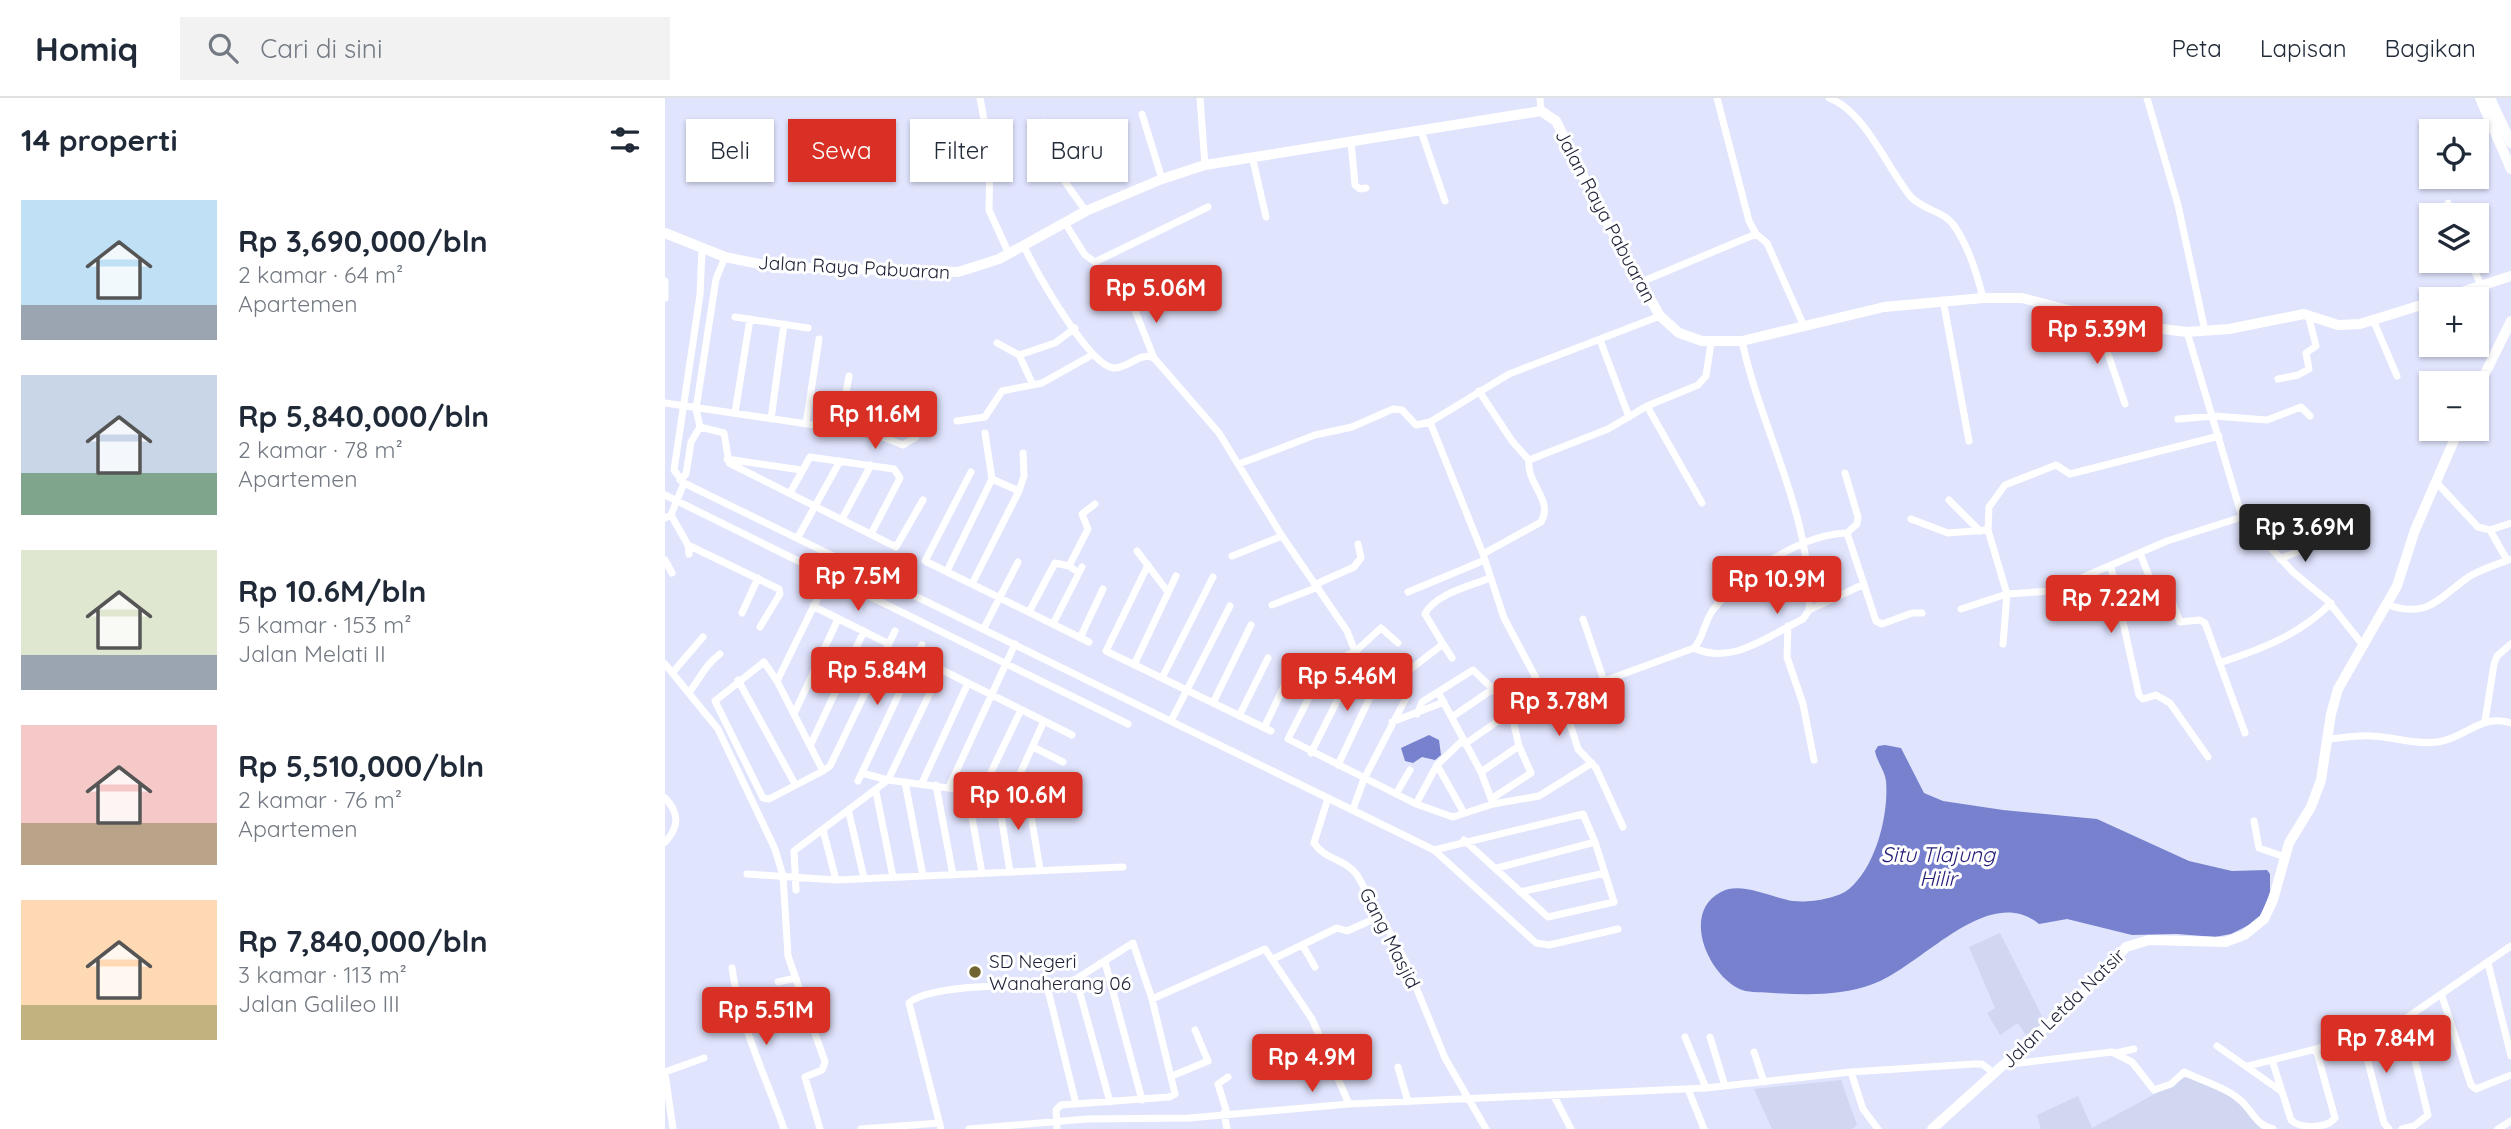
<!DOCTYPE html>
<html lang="id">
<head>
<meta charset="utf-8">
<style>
  body { margin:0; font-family:Quicksand,sans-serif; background:#f2f2f3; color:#1f2937; height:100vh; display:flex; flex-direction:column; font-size:26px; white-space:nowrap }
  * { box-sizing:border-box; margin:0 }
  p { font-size:23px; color:#747a83 }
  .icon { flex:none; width:38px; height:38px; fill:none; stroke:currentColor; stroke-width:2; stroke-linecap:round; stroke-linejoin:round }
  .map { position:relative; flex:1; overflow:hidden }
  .panel { display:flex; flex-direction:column; background:#fff; width:665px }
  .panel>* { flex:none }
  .banner { position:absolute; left:21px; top:21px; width:665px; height:63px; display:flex; gap:14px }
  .buttons { position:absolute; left:1754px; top:21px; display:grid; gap:14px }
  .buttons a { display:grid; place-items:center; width:70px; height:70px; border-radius:0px; background:#fff; box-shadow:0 2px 5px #0004; font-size:35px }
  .price { position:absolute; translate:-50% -60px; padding:0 16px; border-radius:7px; background:#d93025; color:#fff; font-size:23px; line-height:46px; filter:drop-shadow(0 2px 4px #0008) }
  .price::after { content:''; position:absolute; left:50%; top:42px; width:21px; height:16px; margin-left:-10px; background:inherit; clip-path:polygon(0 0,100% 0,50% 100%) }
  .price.selected { background:#222; color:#fff }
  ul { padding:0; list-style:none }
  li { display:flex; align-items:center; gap:21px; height:175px; padding:0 21px }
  li span { display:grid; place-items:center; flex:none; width:196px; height:140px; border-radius:0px; color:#555 }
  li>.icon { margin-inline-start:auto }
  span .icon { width:84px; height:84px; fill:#fffc; stroke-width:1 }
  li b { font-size:30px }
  h2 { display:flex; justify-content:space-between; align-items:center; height:84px; padding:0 21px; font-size:30px }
  .tag { padding:0 24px; border-radius:0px; background:#fff; box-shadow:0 2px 5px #0004; font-size:24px; line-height:63px }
  .tag.selected { background:#d93025; color:#fff }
  header { display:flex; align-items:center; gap:42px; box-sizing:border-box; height:98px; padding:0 35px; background:#fff; border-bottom:2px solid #e0e1e3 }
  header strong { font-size:33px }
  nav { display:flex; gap:38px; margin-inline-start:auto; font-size:24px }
  .search { width:490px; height:63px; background:#f2f2f3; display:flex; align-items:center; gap:18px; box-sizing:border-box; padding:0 24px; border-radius:0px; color:#747a83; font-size:26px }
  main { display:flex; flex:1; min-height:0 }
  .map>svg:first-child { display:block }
  .built { fill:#d1d6f1 }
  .water { fill:#7781ce }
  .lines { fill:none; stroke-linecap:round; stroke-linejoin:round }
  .street { stroke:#fff; stroke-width:7 }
  .secondary { stroke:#fff; stroke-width:10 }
  .poi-dot { fill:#706431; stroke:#fff; stroke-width:2.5 }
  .labels { text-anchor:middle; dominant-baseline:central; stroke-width:6; stroke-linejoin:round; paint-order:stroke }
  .street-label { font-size:19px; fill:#1e2137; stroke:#fff }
  .poi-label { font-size:19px; fill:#1e2137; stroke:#fff; text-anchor:start }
  .water-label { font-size:21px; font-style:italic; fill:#262079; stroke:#fff }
</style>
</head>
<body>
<header>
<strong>Homiq</strong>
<div class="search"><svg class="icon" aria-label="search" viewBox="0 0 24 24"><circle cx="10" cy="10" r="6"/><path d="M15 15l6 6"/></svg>Cari di sini</div>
<nav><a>Peta</a><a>Lapisan</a><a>Bagikan</a></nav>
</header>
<main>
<section class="panel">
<h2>14 properti<svg class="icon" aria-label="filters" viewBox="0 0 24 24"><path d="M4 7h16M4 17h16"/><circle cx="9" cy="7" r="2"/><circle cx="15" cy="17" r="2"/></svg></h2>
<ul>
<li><span style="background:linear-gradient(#bfe0f5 75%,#9aa5b1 0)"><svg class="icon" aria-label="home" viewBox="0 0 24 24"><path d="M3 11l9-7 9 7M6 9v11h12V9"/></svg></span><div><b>Rp 3,690,000/bln</b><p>2 kamar · 64 m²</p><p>Apartemen</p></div></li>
<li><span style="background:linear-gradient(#c9d6e8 70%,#7fa58c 0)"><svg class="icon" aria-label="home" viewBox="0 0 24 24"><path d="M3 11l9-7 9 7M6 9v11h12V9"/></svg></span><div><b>Rp 5,840,000/bln</b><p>2 kamar · 78 m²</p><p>Apartemen</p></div></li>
<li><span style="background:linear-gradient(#dfe7d0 75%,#9aa5b1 0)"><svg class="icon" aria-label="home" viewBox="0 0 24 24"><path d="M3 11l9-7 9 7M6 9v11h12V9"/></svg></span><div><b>Rp 10.6M/bln</b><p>5 kamar · 153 m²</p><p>Jalan Melati II</p></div></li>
<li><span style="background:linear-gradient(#f6c9c9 70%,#b9a48a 0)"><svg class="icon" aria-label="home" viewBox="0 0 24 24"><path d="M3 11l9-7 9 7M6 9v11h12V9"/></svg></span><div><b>Rp 5,510,000/bln</b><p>2 kamar · 76 m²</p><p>Apartemen</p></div></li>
<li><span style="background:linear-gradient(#ffd9b3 75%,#c2b280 0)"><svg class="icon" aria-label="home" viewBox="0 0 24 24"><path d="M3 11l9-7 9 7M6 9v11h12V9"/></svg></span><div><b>Rp 7,840,000/bln</b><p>3 kamar · 113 m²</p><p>Jalan Galileo III</p></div></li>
</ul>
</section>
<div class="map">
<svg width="1846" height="1031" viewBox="0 0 1846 1031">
  <rect width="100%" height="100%" fill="#e0e4fd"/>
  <path class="built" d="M 1335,835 L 1383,930 L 1364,942 L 1353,925 L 1335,937 L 1322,915 L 1330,910 L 1304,849 Z
    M 1523,978 L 1581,1006 L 1585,1018 L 1596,1031 L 1376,1031 L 1372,1017 L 1413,998 L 1427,1030 Z
    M 1176,982 L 1192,1027 L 1187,1031 L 1107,1031 L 1089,991 Z"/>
  <path class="water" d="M 764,637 L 774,642 L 776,657 L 770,662 L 757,659 L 748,665 L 740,663 L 736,650 Z
    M 1220,647 L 1236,650 L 1259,695 L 1278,703 L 1338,712 L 1432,721 L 1524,763 L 1567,773 L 1602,772 L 1605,776 L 1605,794 L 1597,815 L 1592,823 L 1566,836 L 1550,839 L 1512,836 L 1467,837 L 1402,821 L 1374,826 C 1323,784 1256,869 1208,886 C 1176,898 1142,897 1108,895 C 1099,894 1086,895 1077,892 C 1044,879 1015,815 1056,794 C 1076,783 1107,800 1128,803 C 1143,805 1172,801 1184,791 C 1211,769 1224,716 1221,683 C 1220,673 1212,664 1210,653 L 1213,648 Z"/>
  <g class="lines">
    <path class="street" d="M 315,0 L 325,54 L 324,112 L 344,156
      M 535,0 L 540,67
      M 875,0 L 876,13
      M 1052,0 L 1084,123 L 1091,136 L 1102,145 L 1138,226
      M 1164,0 C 1200,13 1222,70 1246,99 C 1259,113 1279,112 1290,129 C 1304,150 1312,175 1318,200
      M 1482,0 L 1513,107 L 1540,233
      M 477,16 L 497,81
      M 378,24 C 378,58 402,87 421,113
      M 756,33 L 780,103
      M 686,44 L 690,87 L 695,91 L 701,90
      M 587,58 L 601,119
      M 1783,105 L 1787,117
      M 400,125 L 420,157 L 430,164 L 543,109
      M 359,148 C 370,173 424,267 448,270 C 464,271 474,253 489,260
      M 37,152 L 35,197 L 9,372 L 19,385 L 769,752 L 871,845 L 884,847 L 953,831
      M 1805,163 L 1816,187
      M 0,183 L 0,200
      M 976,184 L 1091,136
      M 1278,202 L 1304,343
      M 467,205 L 489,260 L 554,335 L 617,438 L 682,533 L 693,561 L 741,600 L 699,681 L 688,711
      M 70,219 L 143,230
      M 1436,221 L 1439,244 L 1460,306
      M 1709,224 L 1732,278
      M 1522,234 L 1577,419 L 1628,474 L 1663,503 L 1697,546
      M 935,242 L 964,319
      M 332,245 L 354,257 L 368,287
      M 354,257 L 390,245 L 410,230
      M 1613,281 L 1633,277 L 1644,271 L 1641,255 L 1651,248 L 1643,216
      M 814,293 L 847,343 L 864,362
      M 0,305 L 210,336 L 238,347 L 251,339
      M 982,308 L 1037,405
      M 70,315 L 85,221
      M 106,321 L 119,226
      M 1513,321 L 1549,318 L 1602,322 L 1636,309 L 1645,318
      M 292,323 L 320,319 L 337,293 L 377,285 L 427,257
      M 765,324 L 818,456
      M 141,326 L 154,241
      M 35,329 L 59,335 L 64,365 L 231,449 L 258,402
      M 175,330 L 184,278
      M 210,336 L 213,317
      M 62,361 L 136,372
      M 574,366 L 650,337 L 687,329 L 728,311 L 737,312 L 751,327 L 765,324 L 844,276 L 995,218
      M 306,374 L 260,463 L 424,544
      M 1180,375 L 1193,419 L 1192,426 L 1182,435
      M 15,382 L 21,376 L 26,344 L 35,329 L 31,311 L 51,181 L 60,159
      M 1771,384 L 1813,429 L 1825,432 L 1846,425
      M 354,393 L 359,378 L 358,355
      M 125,395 L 145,359 L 229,371 L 235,380 L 206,436
      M 0,397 L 463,626
      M 1284,402 L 1315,433
      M 6,417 L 23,447 L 24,456
      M 0,420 L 6,417 L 19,385
      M 177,421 L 206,367
      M 1246,421 L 1283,435 L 1323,432
      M 1825,432 L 1842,462
      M 133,439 L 175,363
      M 23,447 L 114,491 L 115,496 L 95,529
      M 472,453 L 503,494
      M 1475,455 L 1491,496 L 1496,500 L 1506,500 L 1515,524 L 1535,522 L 1540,525 L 1580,635
      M 567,458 L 617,438
      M 1615,461 L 1653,445
      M 0,462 L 7,475
      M 483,467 L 441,553 L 606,633
      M 404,468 L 423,431 L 417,416 L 430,406
      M 1446,469 L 1474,597 L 1478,601 L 1491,597 L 1505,605 L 1543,659
      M 282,473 L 327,381 L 320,335
      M 307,486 L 354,393 L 327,381
      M 651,486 L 689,469 L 696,460 L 693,446
      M 743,494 L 820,462
      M 607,507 L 653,489
      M 1723,507 C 1765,521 1774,499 1805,478 C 1817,471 1833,466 1846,461
      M 148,508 L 224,546
      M 1296,511 L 1342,496 L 1386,493 L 1502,443 L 1577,419
      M 1144,512 L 1197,487
      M 364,514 L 390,465 L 404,468 L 414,475
      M 77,515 L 93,480
      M 918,521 L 939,583
      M 388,526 L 417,469
      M 1123,528 L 1122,559 L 1138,606 L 1149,662
      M 319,530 L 353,464
      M 415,540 L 438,491
      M 733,545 L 716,530 L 691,553 L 660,568 L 623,641 L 751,706 L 788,719 L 828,706 L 874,698 L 927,665
      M 778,546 L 787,560
      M 1338,546 L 1342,496 L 1323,432 L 1324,409 L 1340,387 L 1391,367 L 1405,376 L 1554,338
      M 1029,550 C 1067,568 1103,538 1138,521 L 1144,512 C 1148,419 1096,332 1077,243
      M 251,559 L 407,637
      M 1554,565 C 1594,552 1635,537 1666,505
      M 0,566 L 53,631 L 110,751 L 118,778 L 123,858 L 160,964 L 157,972 L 140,979 L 155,1031
      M 469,567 L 511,478
      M 8,574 L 38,539
      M 742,574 L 778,546 L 760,516 C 770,496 805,488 825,480
      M 497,580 L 548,479
      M 73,582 L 130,686
      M 112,583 L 163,479
      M 25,593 C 36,579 40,567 55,556
      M 773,594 L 808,572 L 828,591
      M 888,595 L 901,613 L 913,651 L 931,670 L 958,729
      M 880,597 L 839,520 L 818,456 L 876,424 C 889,402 861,386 864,362 L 943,331 L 982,308 L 1033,287 L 1041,278 L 1046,245
      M 548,605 L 586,527
      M 129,616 L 173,521
      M 752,616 L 757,604 L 773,594 L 816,674 L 827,703
      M 574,618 L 603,560
      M 787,619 L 828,591 L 846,614 L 800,646
      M 506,623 L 565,508
      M 1820,623 L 1829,566 L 1832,558 L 1846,546
      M 727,624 L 779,604
      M 599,630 L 621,584
      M 1663,641 C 1677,640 1693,637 1707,638 C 1729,639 1751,647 1773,644 C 1801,640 1816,615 1846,625
      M 145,648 L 199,533
      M 368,649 L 398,664
      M 646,655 L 693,561
      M 673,667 L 715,578
      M 772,667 L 798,642
      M 158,673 L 112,583 L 99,564 L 50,603 L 98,700 L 104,701 L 158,673 L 165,668 L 230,533
      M 816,674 L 854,648
      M 197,675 L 223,682 L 358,700 L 364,706 L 375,771
      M 355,676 L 386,691
      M 193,683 L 257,547
      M 240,684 L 258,778
      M 257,685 L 303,585
      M 271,687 L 288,777
      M 284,689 L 350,546
      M 302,692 L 317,775
      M 211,694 L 228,779
      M 316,695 L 356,612
      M 731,696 L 745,672
      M 333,698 L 345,774
      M 345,698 L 379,623
      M 0,700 C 14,714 15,729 0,744
      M 663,700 L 649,745 C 660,762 681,761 692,777 L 740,862 L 780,960 L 821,1031
      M 826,701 L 866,675 L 854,648 L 846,614 L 880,597 L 917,591 L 1029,550 C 1039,539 1039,524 1048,512 C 1076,476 1137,436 1182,435 L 1211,523 L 1217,526 L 1247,515 L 1257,515
      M 751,706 L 772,667 L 799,715
      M 184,715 L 199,780
      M 1589,723 L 1594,750 L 1620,759
      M 158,732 L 171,782
      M 799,742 L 883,819 L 949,804 L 930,744 L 832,770
      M 769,752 L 918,716 L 930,744
      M 82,776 L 171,782 L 458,769
      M 131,792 L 129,753 L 223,682 L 276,572
      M 855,794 L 940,775
      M 638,848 L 650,869
      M 608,861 L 672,830 L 682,833 L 716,818
      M 440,864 L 477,1002
      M 1823,865 L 1846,958
      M 67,870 C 75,928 100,976 119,1031
      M 411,881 L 445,1004
      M 113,884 L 131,880
      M 1777,898 L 1806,987 L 1811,991 L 1846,977
      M 487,901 L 600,851 L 647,921 L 684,1006
      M 1696,937 L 1719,1025 L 1724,1031
      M 1020,939 L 1041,990
      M 1045,939 L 1060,988
      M 1552,948 L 1616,993
      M 1089,954 L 1099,984
      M 1451,955 L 1469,951
      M 1607,962 L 1626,1022 C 1636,1031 1661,1031 1670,1020 L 1651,951
      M 1338,967 L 1447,954 L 1467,964 L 1489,992 L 1506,986 L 1519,974 C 1537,983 1560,989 1575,1002 C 1588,1013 1590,1027 1608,1031
      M 1583,968 L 1651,951 L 1740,921 L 1846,848
      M 733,969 L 743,1004
      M 0,974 L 39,960
      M 1186,974 L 1198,1011 L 1213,1031
      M 0,975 L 8,1031
      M 507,978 L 543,963 L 530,932
      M 1023,991 L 1039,1031
      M 889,998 L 906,1031
      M 559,1015 L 562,1031
      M 562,1015 L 553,986 L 563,979
      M 196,1031 L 274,1025
      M 276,1031 L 244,905 C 262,887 359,885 384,891
      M 304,1031 L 422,1021 L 524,1020 L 684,1006 L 1041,990 L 1186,974 L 1309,966 L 1317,966 L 1329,975
      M 392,1031 L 391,1012 L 396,1007 L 504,999 L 510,996 L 487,901 L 468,845 L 411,881 L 383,892 L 411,1006
      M 1737,1031 L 1749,1028 L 1763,1017 L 1740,921
      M 1833,1031 L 1846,1023"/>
    <path class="secondary" d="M 1815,0 L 1846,71
      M 1825,0 L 1846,45
      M 0,135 L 60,159 L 109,169 L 293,174 L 334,161 L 421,113 L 497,81 L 540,67 L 876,13 L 891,23 L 938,118 L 995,218 L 1014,235 L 1037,243 L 1077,243 L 1219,209 L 1318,200 L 1357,200 L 1457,226 L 1522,234 L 1564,231 L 1639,216 L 1673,227 L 1695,226 L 1766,204
      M 1775,201 L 1846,178
      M 1811,294 L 1846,223
      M 1267,1031 L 1424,890 L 1461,849 L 1484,842 L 1560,844 L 1579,837 L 1599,821 L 1608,802 L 1624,745 L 1646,709 L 1656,682 L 1666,616 L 1673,591 L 1732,488 L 1750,432 L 1794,331"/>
  </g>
  <circle class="poi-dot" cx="310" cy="874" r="7"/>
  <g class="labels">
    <g class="street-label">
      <text transform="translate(941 118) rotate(62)">Jalan Raya Pabuaran</text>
      <text transform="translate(189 169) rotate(3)">Jalan Raya Pabuaran</text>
      <text transform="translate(725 840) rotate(63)">Gang Masjid</text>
      <text transform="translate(1398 910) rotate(-44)">Jalan Letda Natsir</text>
    </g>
    <g class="poi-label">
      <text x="324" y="863">SD Negeri<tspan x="324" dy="22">Wanaherang 06</tspan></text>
    </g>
    <g class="water-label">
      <text x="1273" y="756">Situ Tlajung<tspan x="1273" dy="24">Hilir</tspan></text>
    </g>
  </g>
</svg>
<div class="buttons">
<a><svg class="icon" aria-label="locate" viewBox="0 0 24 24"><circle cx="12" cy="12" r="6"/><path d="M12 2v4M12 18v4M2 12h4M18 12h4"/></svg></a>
<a><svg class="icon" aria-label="layers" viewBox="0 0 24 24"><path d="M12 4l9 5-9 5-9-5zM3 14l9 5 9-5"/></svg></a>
<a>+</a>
<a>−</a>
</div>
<b class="price" style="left:491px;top:227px">Rp 5.06M</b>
<b class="price" style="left:1432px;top:268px">Rp 5.39M</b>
<b class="price" style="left:210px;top:353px">Rp 11.6M</b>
<b class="price selected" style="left:1640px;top:466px">Rp 3.69M</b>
<b class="price" style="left:193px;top:515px">Rp 7.5M</b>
<b class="price" style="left:1112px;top:518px">Rp 10.9M</b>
<b class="price" style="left:1446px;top:537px">Rp 7.22M</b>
<b class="price" style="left:212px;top:609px">Rp 5.84M</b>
<b class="price" style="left:682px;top:615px">Rp 5.46M</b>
<b class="price" style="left:894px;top:640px">Rp 3.78M</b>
<b class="price" style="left:353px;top:734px">Rp 10.6M</b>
<b class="price" style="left:101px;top:949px">Rp 5.51M</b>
<b class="price" style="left:1721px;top:977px">Rp 7.84M</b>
<b class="price" style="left:647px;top:996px">Rp 4.9M</b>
<div class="banner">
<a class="tag">Beli</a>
<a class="tag selected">Sewa</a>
<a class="tag">Filter</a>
<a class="tag">Baru</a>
</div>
</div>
</main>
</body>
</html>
